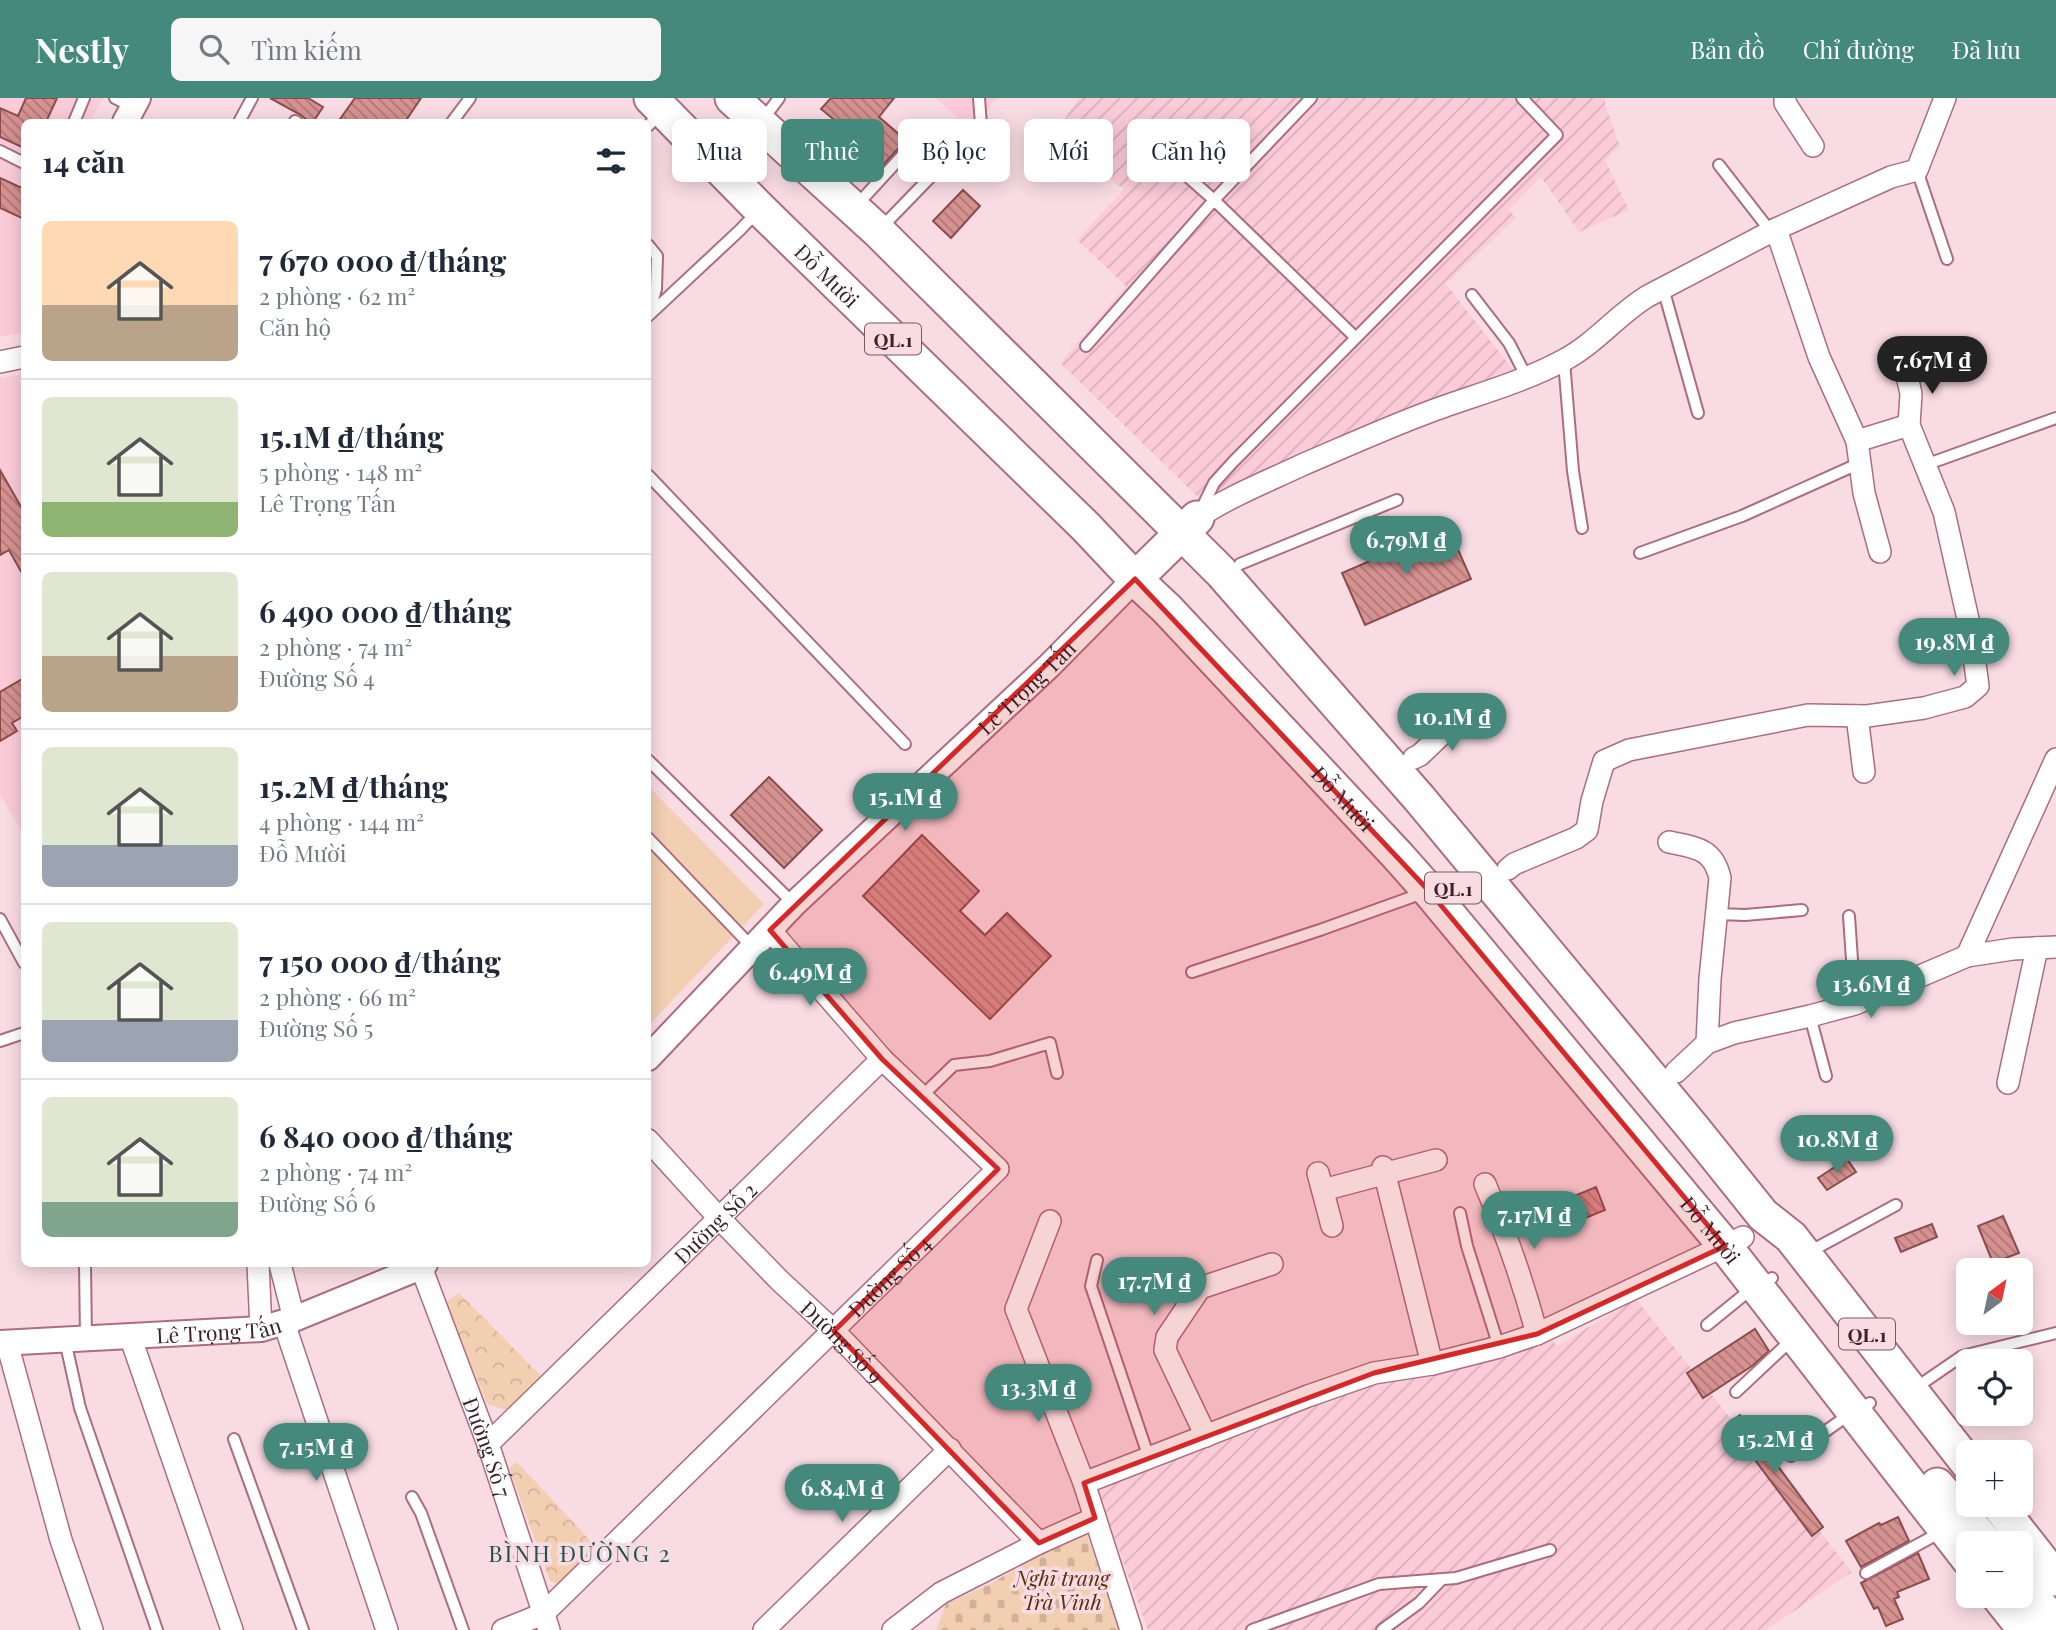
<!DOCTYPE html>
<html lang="vi">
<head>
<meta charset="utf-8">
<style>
  body { margin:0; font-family:"Playfair Display",serif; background:#f6f6f7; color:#1f2937; height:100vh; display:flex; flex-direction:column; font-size:26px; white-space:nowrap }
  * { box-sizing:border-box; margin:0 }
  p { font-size:23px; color:#747a83 }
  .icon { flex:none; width:38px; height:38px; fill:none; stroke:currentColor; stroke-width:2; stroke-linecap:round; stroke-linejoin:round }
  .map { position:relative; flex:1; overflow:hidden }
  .details { position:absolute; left:21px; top:21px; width:630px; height:1148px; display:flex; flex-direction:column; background:#fff; border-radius:10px; box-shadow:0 4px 18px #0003 }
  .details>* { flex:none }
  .guide { position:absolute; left:672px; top:21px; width:665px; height:63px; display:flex; gap:14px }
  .needle { width:46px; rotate:33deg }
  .tools { position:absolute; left:1956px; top:1160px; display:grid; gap:14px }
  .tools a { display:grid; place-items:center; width:77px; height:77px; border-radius:10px; background:#fff; box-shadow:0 4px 18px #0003; font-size:35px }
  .price { position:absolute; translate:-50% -60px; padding:0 16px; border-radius:24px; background:#45897d; color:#fff; font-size:23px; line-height:46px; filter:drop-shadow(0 2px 4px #0008) }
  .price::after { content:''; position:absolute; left:50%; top:42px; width:21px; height:16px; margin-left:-10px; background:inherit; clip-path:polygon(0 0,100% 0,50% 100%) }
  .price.on { background:#222; color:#fff }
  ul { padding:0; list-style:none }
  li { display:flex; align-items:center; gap:21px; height:175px; padding:0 21px }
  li+li { border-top:2px solid #e0e1e3 }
  li span { display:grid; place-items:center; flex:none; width:196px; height:140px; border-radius:10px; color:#555 }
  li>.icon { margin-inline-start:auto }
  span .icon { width:84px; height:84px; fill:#fffc; stroke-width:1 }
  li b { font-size:30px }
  h2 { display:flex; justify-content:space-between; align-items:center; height:84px; padding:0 21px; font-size:30px }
  .chip { padding:0 24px; border-radius:10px; background:#fff; box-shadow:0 4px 18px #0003; font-size:24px; line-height:63px }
  .chip.on { background:#45897d; color:#fff }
  header { display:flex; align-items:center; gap:42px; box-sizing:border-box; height:98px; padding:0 35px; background:#45897d; color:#fff }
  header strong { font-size:33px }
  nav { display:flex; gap:38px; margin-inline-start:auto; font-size:24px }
  .search { width:490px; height:63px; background:#f6f6f7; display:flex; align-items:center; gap:18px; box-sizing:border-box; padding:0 24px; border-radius:10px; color:#747a83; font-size:26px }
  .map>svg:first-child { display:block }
  .built { fill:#fbccd8 }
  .industrial { fill:url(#industrial-furrows) }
  .green { fill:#f3cfb2 }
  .cemetery { fill:url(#cemetery-stones) }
  .park { fill:url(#park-crowns) }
  .building { fill:url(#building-back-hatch); stroke:#8a4d4c; stroke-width:2 }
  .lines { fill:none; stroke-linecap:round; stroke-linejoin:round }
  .service-casing { stroke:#ab6d7f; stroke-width:14 }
  .minor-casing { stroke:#ab6d7f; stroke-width:24 }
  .tertiary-casing { stroke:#ab6d7f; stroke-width:28 }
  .trunk-casing { stroke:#ab6d7f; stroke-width:37 }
  .service { stroke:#fff; stroke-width:10 }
  .minor { stroke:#fff; stroke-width:21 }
  .tertiary { stroke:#fff; stroke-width:24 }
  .trunk { stroke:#fff; stroke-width:33 }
  .marked { fill:#d62828; fill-opacity:0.2; stroke:#d62828; stroke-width:5; stroke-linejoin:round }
  .labels { text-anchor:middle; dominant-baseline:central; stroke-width:7; stroke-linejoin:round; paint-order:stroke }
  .shield { fill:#f9dce3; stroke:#755a62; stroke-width:2 }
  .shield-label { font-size:19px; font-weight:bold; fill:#3c222a }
  .street-label { font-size:21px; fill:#3c222a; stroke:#f9dce3 }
  .park-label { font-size:21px; font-style:italic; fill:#56310b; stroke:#f9dce3 }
  .neighbourhood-label { font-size:23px; letter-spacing:2px; fill:#1e564d; stroke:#f9dce3 }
</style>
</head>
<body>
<header>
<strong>Nestly</strong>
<div class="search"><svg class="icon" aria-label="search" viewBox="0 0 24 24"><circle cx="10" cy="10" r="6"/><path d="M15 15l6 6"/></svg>Tìm kiếm</div>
<nav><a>Bản đồ</a><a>Chỉ đường</a><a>Đã lưu</a></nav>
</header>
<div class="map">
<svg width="2056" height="1532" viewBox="0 0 2056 1532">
  <defs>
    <pattern id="industrial-furrows" width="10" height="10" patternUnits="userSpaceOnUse" patternTransform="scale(1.75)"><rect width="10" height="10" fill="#fbccd8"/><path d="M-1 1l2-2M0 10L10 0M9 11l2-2" fill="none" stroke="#d8afba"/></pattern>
    <pattern id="cemetery-stones" width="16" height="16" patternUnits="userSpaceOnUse" patternTransform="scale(1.75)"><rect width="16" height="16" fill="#f3cfb2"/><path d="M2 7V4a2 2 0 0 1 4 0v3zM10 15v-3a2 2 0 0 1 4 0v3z" fill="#d1b199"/></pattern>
    <pattern id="park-crowns" width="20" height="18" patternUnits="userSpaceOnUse" patternTransform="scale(1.75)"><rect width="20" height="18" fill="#f3cfb2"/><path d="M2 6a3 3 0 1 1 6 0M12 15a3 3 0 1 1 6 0" fill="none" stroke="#d1b199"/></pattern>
    <pattern id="building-back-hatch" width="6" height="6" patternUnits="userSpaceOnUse" patternTransform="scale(1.75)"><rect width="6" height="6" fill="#d69290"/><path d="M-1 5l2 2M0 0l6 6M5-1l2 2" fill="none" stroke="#af7776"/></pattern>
  </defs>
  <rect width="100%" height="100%" fill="#f9dce3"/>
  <path class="built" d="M 0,0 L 103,0 L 90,24 L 24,24 L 24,235 L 0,239 Z
    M 936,0 L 997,0 L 970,32 Z
    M 24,276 L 24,737 L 0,697 L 0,280 Z"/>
  <path class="industrial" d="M 1079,0 L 1605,0 L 1605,7 L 1620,48 L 1605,62 L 1629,112 L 1579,134 L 1541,79 L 1509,112 L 1516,120 L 1446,186 L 1518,278 L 1200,401 L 1060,265 L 1126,188 L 1077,142 L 1124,91 L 1051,41 Z
    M 1636,1201 L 1852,1474 L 1766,1532 L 1148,1532 L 1097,1392 L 1324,1296 L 1545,1234 L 1557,1248 Z"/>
  <path class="green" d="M 648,688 L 764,806 L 648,928 Z"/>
  <path class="cemetery" d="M 1085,1431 L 1119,1532 L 936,1532 L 946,1506 L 990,1486 Z"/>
  <path class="park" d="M 459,1195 L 541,1278 L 506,1312 L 487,1306 L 446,1204 Z
    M 517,1364 L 600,1453 L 563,1488 L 550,1483 L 509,1370 Z"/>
  <path class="building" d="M 26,0 L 57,0 L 46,24 L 24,24 L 24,50 L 0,39 L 0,10 L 18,18 Z
    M 270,0 L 308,0 L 323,9 L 313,24 L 309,24 L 301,17 Z
    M 355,0 L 421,0 L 405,24 L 338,24 Z
    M 831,0 L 894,0 L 879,19 L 906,42 L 873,78 L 848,57 L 860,43 L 821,11 Z
    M 0,80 L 24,91 L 24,121 L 0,110 Z
    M 963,92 L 980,108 L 951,140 L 933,123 Z
    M 0,372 L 24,414 L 24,479 L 9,452 L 0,457 Z
    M 1448,429 L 1471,481 L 1365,527 L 1342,475 Z
    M 24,580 L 24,618 L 12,625 L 17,633 L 0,643 L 0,594 Z
    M 769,679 L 822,732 L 784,770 L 731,717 Z
    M 922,737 L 979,793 L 960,813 L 985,837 L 1007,815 L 1051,858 L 990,921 L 863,798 Z
    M 1847,1061 L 1856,1074 L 1827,1092 L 1818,1080 Z
    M 1596,1089 L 1605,1112 L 1571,1126 L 1562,1103 Z
    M 2003,1118 L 2019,1155 L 1993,1165 L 1978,1128 Z
    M 1932,1126 L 1937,1139 L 1901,1154 L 1895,1140 Z
    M 1755,1231 L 1769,1253 L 1752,1268 L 1703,1300 L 1687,1275 Z
    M 1740,1317 L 1823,1429 L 1812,1438 L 1728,1326 Z
    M 1898,1419 L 1909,1443 L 1861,1469 L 1846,1443 L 1879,1425 L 1881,1427 Z
    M 1918,1455 L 1929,1481 L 1897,1494 L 1899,1499 L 1894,1501 L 1903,1521 L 1886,1528 L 1878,1509 L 1874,1511 L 1861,1485 Z"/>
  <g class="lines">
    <g class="service-casing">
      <path id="service" d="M 115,0 L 133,9
        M 770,12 L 779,0
        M 295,23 L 297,24
        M 74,24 L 84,0
        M 239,24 L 252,0
        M 452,24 L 470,0
        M 648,28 L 661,14
        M 0,53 L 24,65
        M 1719,67 L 1771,134
        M 1178,70 L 1214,102 L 1356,240
        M 1917,72 L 1947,161
        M 856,108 L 913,46
        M 880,131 L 981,27 L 979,0
        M 648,147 L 657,158 L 656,191 L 649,216
        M 1663,190 L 1698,315
        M 1472,197 L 1509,245 L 1526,278
        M 648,218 L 740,132 L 758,113
        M 1086,248 L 1214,102 L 1311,0
        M 1564,263 L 1573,373 L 1582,430
        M 1925,367 L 2056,320
        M 648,377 L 905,646
        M 1200,414 L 1214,385 L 1233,364 L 1557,37 L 1522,0
        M 1640,455 L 1742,418 L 1860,365
        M 1240,466 L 1397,402
        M 648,662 L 794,806
        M 648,740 L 753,850
        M 1718,816 L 1745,817 L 1802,812
        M 1849,818 L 1855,906
        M 0,821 L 24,865
        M 1192,874 L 1320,832 L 1423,795
        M 1810,918 L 1826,978
        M 0,943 L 24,935
        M 921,999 L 954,967 L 990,963 L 1050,945 L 1057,975
        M 1460,1115 L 1467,1148 L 1499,1249
        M 1809,1154 L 1896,1107
        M 1097,1162 L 1091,1188 L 1149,1360
        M 85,1166 L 86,1240
        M 1707,1227 L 1755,1188 L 1772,1180
        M 65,1242 L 80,1310 L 157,1532
        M 1914,1291 L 1962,1258 L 2056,1235
        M 1736,1294 L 1786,1247 L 1793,1244
        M 234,1341 L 303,1532
        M 1791,1358 L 1851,1315 L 1870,1305
        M 412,1399 L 421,1415 L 463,1532
        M 1866,1475 L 1941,1434
        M 1252,1532 L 1379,1486 L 1456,1480 L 1550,1452
        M 1382,1532 L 1419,1505 L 1442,1481"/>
    </g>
    <g class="minor-casing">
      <g id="minor">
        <path d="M 1785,0 L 1785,5 L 1813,48"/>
        <path d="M 0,264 L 24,259"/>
        <path d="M 1906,273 L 1911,296 L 1909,327"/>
        <path d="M 1857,343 L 1864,395 L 1880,454"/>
        <path d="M 1197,420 C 1230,398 1266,384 1302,367 C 1344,349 1386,330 1429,314 C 1474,297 1522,285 1564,262 C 1596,245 1618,216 1648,198 L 1776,131 L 1891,79 L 1917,72 L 1945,0"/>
        <path d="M 1857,618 L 1864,674"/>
        <path d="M 1414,660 L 1420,657 L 1443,635 L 1473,617"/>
        <path d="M 1669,744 C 1696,750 1713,750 1720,780 L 1710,881 L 1707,945"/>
        <path d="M 1508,771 L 1514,766 L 1576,740 L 1587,732 L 1592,703 L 1604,663 L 1629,652 L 1808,617 L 1867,618 L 1924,610 L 1965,599 L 1978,588 L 1970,530 L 1944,414 L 1909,327 L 1857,343 L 1819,259 L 1776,131"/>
        <path d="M 1967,858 L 2056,661"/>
        <path d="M 1676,974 L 1707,945 L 1734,935 L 1810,918 L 1855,906 L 1967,858 L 2013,851 L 2056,849"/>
        <path d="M 2008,985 L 2037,850"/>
        <path id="s1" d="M 648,1042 L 719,1120 L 779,1182 L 834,1233 L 1039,1445"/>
        <path d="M 1383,1069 L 1432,1266"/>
        <path d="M 1318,1075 L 1332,1128"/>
        <path d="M 1485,1086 C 1506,1135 1523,1184 1537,1236"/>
        <path d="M 1323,1092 L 1436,1062"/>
        <path d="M 1050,1123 L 1016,1211 L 1084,1385 L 1131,1532"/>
        <path d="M 258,1166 L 261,1231"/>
        <path d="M 280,1166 L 294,1221"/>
        <path id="s2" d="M 421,1169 L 488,1346 L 549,1532"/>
        <path d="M 284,1225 L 387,1532"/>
        <path d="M 130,1238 L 232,1532"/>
        <path d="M 7,1245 L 61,1442 L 92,1532"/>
        <path d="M 1206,1338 L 1165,1252 L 1167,1239 L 1200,1190 L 1272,1166"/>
        <path id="s3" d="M 488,1346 L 882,961"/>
        <path d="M 1084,1385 L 1308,1298 L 1374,1275 L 1432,1266 L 1499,1249 L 1537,1236 L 1743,1139"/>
        <path id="s4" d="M 503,1532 L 543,1516 L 998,1071 L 882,961 L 770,832"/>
        <path d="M 764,1532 L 950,1351"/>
        <path d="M 893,1532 L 941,1495 L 1039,1445 L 1095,1420"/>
      </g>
    </g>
    <g class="tertiary-casing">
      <g id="tertiary">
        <path d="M 125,24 L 138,0"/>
        <path id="s5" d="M 648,960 L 794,806 L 1049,568 L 1135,481"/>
        <path id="s6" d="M 0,1245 L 261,1231 L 294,1221 L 421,1169 L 425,1166"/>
      </g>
    </g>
    <g class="trunk-casing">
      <g id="trunk">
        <path id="s7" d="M 651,0 L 760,111 L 1086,429 L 1135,481 L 1167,511 L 1398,758 L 1429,793 L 1725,1148 L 1969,1462"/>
        <path d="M 732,0 L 878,133 L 1221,474 L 1419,700 L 1694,1031 L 1763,1117 L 1791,1139 L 1969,1367"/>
        <path d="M 1135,481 L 1197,420"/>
        <path d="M 1937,1387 L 1987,1446"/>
        <path d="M 1998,1407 L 2056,1481"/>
        <path d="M 2021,1486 L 2056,1526"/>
        <path d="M 1998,1498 L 2025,1532"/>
      </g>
    </g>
    <use href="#service" class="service"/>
    <use href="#minor" class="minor"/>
    <use href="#tertiary" class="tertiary"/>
    <use href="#trunk" class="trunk"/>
  </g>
  <path class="marked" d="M 1135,481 L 1429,793 L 1725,1148 L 1537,1236 L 1374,1275 L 1084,1385 L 1095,1420 L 1039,1445 L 834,1233 L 998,1071 L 882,961 L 770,832 Z"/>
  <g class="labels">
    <g class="shield">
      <rect x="865" y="225.5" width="56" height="31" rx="5"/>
      <rect x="1425" y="774.5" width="56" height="31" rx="5"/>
      <rect x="1839" y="1220.5" width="56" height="31" rx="5"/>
    </g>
    <g class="shield-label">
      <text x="893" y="241">QL.1</text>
      <text x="1453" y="790">QL.1</text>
      <text x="1867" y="1236">QL.1</text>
    </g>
    <g class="street-label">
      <text stroke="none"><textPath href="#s7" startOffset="250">Đỗ Mười</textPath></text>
      <text stroke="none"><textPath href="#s5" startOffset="530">Lê Trọng Tấn</textPath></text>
      <text stroke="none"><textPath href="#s7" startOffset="985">Đỗ Mười</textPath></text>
      <text stroke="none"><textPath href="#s3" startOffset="317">Đường Số 2</textPath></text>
      <text stroke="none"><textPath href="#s7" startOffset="1552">Đỗ Mười</textPath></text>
      <text stroke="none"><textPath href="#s4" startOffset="527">Đường Số 4</textPath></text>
      <text stroke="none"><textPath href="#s6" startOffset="219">Lê Trọng Tấn</textPath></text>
      <text stroke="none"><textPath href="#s1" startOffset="280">Đường Số 9</textPath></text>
      <text stroke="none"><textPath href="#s2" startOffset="192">Đường Số 7</textPath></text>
    </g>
    <g class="park-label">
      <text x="1062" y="1479">Nghĩ trang<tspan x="1062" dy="24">Trà Vinh</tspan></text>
    </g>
    <g class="neighbourhood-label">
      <text x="580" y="1454">BÌNH ĐƯỜNG 2</text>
    </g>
  </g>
</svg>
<div class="tools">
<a><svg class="needle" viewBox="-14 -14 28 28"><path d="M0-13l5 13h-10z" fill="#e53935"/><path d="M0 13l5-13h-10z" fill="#747a83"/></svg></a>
<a><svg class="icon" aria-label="locate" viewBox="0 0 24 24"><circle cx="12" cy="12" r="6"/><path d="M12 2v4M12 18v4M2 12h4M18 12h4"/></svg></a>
<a>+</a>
<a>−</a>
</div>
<b class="price on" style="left:1932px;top:298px">7.67M ₫</b>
<b class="price" style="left:1406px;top:478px">6.79M ₫</b>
<b class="price" style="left:1954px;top:580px">19.8M ₫</b>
<b class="price" style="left:1452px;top:655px">10.1M ₫</b>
<b class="price" style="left:905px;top:735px">15.1M ₫</b>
<b class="price" style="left:810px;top:910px">6.49M ₫</b>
<b class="price" style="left:1871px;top:922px">13.6M ₫</b>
<b class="price" style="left:1837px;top:1077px">10.8M ₫</b>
<b class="price" style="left:1534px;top:1153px">7.17M ₫</b>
<b class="price" style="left:1154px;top:1219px">17.7M ₫</b>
<b class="price" style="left:1038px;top:1326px">13.3M ₫</b>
<b class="price" style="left:1775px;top:1377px">15.2M ₫</b>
<b class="price" style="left:316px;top:1385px">7.15M ₫</b>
<b class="price" style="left:842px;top:1426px">6.84M ₫</b>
<div class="guide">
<a class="chip">Mua</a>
<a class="chip on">Thuê</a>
<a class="chip">Bộ lọc</a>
<a class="chip">Mới</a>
<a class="chip">Căn hộ</a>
</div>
<section class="details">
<h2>14 căn<svg class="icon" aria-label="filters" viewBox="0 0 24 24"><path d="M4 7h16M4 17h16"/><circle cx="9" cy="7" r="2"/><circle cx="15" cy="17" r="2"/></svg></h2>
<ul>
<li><span style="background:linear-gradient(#ffd9b3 60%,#b9a48a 0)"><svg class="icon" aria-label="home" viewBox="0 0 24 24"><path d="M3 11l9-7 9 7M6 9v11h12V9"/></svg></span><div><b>7 670 000 ₫/tháng</b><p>2 phòng · 62 m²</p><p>Căn hộ</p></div></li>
<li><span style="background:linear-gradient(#dfe7d0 75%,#8fb573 0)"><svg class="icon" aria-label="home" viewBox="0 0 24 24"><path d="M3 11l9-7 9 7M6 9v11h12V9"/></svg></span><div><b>15.1M ₫/tháng</b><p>5 phòng · 148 m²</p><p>Lê Trọng Tấn</p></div></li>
<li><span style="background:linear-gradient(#dfe7d0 60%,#b9a48a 0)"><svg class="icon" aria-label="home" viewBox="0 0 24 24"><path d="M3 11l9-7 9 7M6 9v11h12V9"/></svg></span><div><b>6 490 000 ₫/tháng</b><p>2 phòng · 74 m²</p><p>Đường Số 4</p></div></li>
<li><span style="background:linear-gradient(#dfe7d0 70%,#9aa5b1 0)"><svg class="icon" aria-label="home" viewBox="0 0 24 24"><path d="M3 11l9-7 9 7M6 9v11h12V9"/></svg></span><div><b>15.2M ₫/tháng</b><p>4 phòng · 144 m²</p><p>Đỗ Mười</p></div></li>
<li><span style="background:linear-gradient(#dfe7d0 70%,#9aa5b1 0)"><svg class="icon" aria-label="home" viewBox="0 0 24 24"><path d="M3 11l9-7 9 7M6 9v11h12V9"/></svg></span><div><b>7 150 000 ₫/tháng</b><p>2 phòng · 66 m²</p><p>Đường Số 5</p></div></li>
<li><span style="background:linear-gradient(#dfe7d0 75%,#7fa58c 0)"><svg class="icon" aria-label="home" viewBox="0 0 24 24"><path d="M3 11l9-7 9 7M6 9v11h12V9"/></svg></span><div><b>6 840 000 ₫/tháng</b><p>2 phòng · 74 m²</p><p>Đường Số 6</p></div></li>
</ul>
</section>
</div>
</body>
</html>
